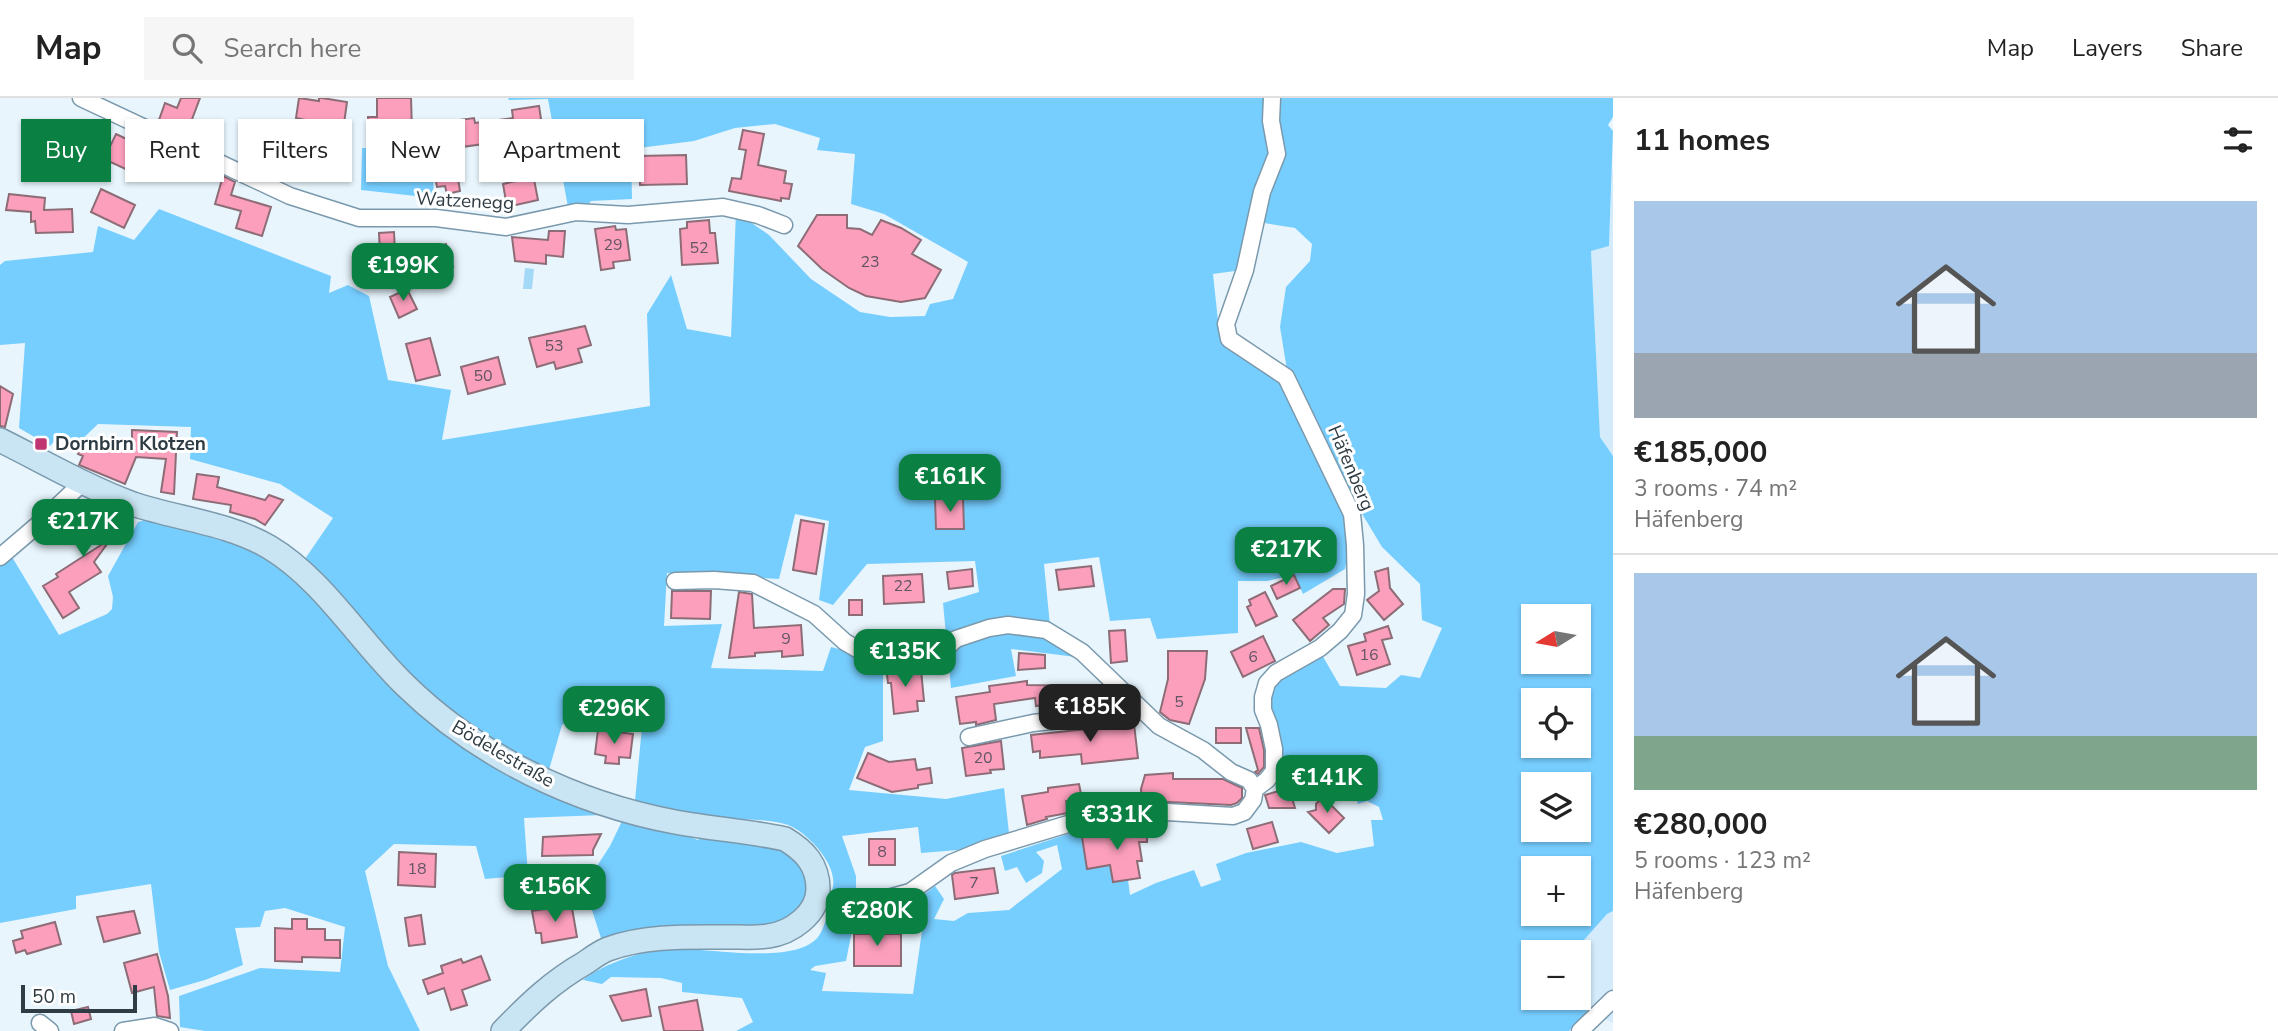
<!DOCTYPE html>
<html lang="en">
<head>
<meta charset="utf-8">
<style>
  body { margin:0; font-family:"Nunito Sans",sans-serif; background:#f6f6f6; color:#222; height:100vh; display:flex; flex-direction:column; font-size:26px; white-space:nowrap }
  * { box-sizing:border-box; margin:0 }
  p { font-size:23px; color:#767676 }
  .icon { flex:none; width:38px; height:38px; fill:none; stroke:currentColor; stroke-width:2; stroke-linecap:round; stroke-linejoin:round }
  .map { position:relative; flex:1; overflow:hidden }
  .side { display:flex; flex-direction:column; background:#fff; width:665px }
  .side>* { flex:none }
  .banner { position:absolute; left:21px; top:21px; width:665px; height:63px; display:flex; gap:14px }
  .needle { width:46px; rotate:259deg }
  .controls { position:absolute; left:1521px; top:506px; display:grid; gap:14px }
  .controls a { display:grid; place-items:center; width:70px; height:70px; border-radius:0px; background:#fff; box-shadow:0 2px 5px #0004; font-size:35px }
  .scale { position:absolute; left:21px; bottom:18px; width:116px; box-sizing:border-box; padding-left:7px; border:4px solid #2f3c44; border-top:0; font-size:19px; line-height:24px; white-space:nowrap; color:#2f3c44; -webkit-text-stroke:5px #fff; paint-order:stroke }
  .price { position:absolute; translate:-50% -60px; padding:0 16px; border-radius:14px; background:#0b8043; color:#fff; font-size:23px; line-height:46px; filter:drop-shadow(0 2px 4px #0008) }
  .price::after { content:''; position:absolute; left:50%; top:42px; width:21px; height:16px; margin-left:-10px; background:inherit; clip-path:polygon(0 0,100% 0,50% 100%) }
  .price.active { background:#222; color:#fff }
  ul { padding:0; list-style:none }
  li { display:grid; align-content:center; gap:14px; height:371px; padding:0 21px }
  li+li { border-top:2px solid #e0e0e0 }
  li span { display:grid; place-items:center; height:217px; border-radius:0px; color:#555 }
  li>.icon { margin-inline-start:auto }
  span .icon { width:126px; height:126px; fill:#fffc; stroke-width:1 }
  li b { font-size:30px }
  h2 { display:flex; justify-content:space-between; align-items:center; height:84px; padding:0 21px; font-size:30px }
  .chip { padding:0 24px; border-radius:0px; background:#fff; box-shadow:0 2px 5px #0004; font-size:24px; line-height:63px }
  .chip.active { background:#0b8043; color:#fff }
  header { display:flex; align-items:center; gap:42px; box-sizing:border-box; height:98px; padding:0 35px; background:#fff; border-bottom:2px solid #e0e0e0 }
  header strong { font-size:33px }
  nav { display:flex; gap:38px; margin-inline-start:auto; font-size:24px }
  .search { width:490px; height:63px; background:#f6f6f6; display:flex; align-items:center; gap:18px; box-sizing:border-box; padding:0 24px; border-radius:0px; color:#767676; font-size:26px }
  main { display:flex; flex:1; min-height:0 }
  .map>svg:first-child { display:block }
  .built { fill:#d3ebfa }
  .green { fill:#76ceff; fill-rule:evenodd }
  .water { fill:#a4d8f7 }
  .building { fill:#fb9fbd; stroke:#8d6c76; stroke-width:2 }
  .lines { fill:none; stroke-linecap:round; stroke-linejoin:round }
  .minor-casing { stroke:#7a99ac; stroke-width:19 }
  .secondary-casing { stroke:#7a99ac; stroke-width:26 }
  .minor { stroke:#fff; stroke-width:16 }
  .secondary { stroke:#c9e4f2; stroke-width:23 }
  .poi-dot { fill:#c03671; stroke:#fff; stroke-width:2.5 }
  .labels { text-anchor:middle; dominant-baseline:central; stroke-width:6; stroke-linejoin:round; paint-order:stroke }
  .number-label { font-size:16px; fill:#625562 }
  .street-label { font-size:19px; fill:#2f3c44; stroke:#fff }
  .poi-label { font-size:19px; font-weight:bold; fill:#2f3c44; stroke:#fff; text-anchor:start }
</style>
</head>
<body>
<header>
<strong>Map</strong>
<div class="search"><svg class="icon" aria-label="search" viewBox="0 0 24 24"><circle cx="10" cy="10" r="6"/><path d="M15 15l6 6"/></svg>Search here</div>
<nav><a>Map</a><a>Layers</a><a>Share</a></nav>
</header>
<main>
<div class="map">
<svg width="1613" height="933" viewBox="0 0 1613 933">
  <rect width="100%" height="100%" fill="#e8f5fd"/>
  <path class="built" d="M 1612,72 L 1613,72 L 1613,358 L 1600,339 L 1591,152 L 1609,148 Z
    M 1613,813 L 1613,925 L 1587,913 L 1579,897 L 1579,874 L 1582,871 L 1578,854 L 1575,852 L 1607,816 Z"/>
  <path class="green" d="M 508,0 L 1613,0 L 1613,19 L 1608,27 L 1613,33 L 1609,148 L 1591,153 L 1600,339 L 1613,358 L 1613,813 L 1607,816 L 1576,851 L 1576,854 L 1533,854 L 1533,900 L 1578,900 L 1579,897 L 1587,913 L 1569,933 L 736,933 L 753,924 L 742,900 L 682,894 L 682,885 L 661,880 L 611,879 L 602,886 L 583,882 C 603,866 641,853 667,851 C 702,848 794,869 818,839 C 827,828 830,801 833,788 C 837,766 807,734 788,727 C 771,721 748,722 730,720 C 697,716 666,710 635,703 L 645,597 L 623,592 L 562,627 L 544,689 L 602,717 L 524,720 L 528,777 L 485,781 L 476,748 L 394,746 L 365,773 L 388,868 L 420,933 L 205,933 L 180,929 L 179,898 L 260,870 L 340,874 L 345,829 L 285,810 L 265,813 L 260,829 L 235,830 L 243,867 L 205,882 L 170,892 L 159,854 L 151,786 L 76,798 L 76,811 L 0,825 L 0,467 L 12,459 L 59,537 L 107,516 L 112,511 L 113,499 L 108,478 L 138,424 L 148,421 L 253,448 L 294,477 L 333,420 L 280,386 L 190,361 L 191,329 L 98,326 L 74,349 L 59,338 L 50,348 L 19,330 L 25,245 L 0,247 L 0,167 L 5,163 L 93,154 L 98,128 L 134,142 L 159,111 L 331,178 L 329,195 L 348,187 L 369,198 L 388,282 L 451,292 L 442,342 L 650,308 L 647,216 L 671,177 L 687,231 L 731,239 L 736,114 L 769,137 L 811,181 L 860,214 L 890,219 L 925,218 L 930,206 L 953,201 L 968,164 L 884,116 L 851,106 L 855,56 L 817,52 L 820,40 L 775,26 L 735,30 L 694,43 L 631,51 L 632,101 L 591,103 L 587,108 L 568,109 L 548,1 L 509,2 ZM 1258,124 L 1295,130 L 1312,146 L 1310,163 L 1286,189 L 1280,229 L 1287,272 L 1229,248 L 1219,232 L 1213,176 L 1242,172 ZM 1358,409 L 1382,449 L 1420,486 L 1422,522 L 1442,530 L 1420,580 L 1401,577 L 1386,590 L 1340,588 L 1322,557 L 1275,585 L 1270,600 L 1280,666 L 1291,684 L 1354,694 L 1358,706 L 1367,703 L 1379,709 L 1383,722 L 1371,722 L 1374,748 L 1337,755 L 1301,744 L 1246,755 L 1216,766 L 1221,782 L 1201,789 L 1194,772 L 1156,785 L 1130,797 L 1128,782 L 1113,784 L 1110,767 L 1087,771 L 1082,739 L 1071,735 L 1001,758 L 1005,773 L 1017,769 L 1026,785 L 1042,775 L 1044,763 L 1036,754 L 1057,747 L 1062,771 L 1009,812 L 968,815 L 954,823 L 934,821 L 944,801 L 935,788 L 918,801 L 926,805 L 913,896 L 822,893 L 826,875 L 810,872 L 815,868 L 846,863 L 856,813 L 856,778 L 842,738 L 918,729 L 921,755 L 958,752 L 1009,735 L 1004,690 L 946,701 L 849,692 L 865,649 L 883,643 L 883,562 L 831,549 L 823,573 L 711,570 L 722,526 L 664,528 L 667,475 L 779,481 L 795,416 L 829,423 L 819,502 L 833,507 L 867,466 L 975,463 L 979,494 L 943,505 L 951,590 L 1016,578 L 1011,551 L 1076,559 L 1051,538 L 1044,466 L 1099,459 L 1110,523 L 1150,520 L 1157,541 L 1238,535 L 1238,483 L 1267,483 L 1294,477 L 1303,496 L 1345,471 ZM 1533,518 L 1578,518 L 1578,564 L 1533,564 ZM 1533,602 L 1578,602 L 1578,648 L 1533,648 ZM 1533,686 L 1578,686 L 1578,732 L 1533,732 ZM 1533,770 L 1578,770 L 1578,816 L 1533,816 Z
    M 362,50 L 432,51 L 434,100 L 361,92 Z
    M 622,723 L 671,732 L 698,742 L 702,739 C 723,741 752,740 772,747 C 792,753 812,773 806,795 C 800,815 787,823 768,828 L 602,843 L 584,788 L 610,748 Z"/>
  <path class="water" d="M 525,170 L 534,171 L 532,191 L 523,191 Z"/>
  <path class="building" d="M 181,0 L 200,0 L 188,32 L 159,22 L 165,5 L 177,10 Z
    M 299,0 L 319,3 L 319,0 L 322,0 L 347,4 L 343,33 L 315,28 L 315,24 L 296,20 Z
    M 377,0 L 411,0 L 412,33 L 368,33 L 368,19 L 377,19 Z
    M 539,8 L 543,34 L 519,38 L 520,41 L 447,51 L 444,24 L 474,20 L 475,25 L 513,20 L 512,12 Z
    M 743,32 L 764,36 L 758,67 L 786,73 L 784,85 L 792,86 L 789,101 L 781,100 L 781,103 L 729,93 L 732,80 L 741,81 L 746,52 L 739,51 Z
    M 116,36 L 158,56 L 147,81 L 104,61 Z
    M 283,48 L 337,59 L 333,82 L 297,77 L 298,70 L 280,67 Z
    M 686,57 L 687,86 L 640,87 L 639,58 Z
    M 456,68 L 460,93 L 447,96 L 445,88 L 437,89 L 434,72 Z
    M 532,71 L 538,102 L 507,109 L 503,86 L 516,83 L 515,75 Z
    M 223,78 L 235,84 L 231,97 L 271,109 L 262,138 L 236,130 L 241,113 L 215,106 Z
    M 101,91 L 135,107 L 124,130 L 91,114 Z
    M 9,96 L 45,100 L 44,112 L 72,111 L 73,134 L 36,135 L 35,123 L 31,124 L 31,114 L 6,112 Z
    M 817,117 L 847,117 L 847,130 L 860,131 L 872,137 L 881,122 L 901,130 L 921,142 L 912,156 L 941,172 L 925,200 L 901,204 L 866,198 L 849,190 L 822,171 L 798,148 Z
    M 709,122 L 710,135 L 715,135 L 718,165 L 682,167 L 680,131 L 687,130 L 687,124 Z
    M 615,128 L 616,132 L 626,131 L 630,162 L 613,164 L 614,170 L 601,172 L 595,131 Z
    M 549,133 L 565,133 L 563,159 L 546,157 L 546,166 L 515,163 L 512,139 L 548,142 Z
    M 394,134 L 395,155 L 380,155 L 379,135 Z
    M 446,146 L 453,169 L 419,180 L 411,154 L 426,149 L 427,152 Z
    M 407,191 L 417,211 L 399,220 L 390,199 Z
    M 585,228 L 591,247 L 578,251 L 582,264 L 556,271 L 554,264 L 537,269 L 529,240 Z
    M 430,240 L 440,277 L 416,283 L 406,246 Z
    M 498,259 L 505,286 L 468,296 L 461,269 Z
    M 0,288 L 13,296 L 5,329 L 0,328 Z
    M 132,332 L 177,334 L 174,396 L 161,394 L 166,361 L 136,359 L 125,386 L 79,367 L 83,358 L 78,356 L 84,341 L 106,350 L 111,338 L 132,346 Z
    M 197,376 L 219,379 L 217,389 L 265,402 L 269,397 L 283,402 L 265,427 L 255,421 L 230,414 L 231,407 L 193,401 Z
    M 963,400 L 964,431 L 936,431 L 935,401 Z
    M 91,404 L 123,424 L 94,464 L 101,474 L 69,494 L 79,510 L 63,520 L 43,488 L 58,479 L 56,476 L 101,447 L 76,425 Z
    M 801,422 L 824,426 L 816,476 L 793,472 Z
    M 1091,468 L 1094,488 L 1059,492 L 1056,472 Z
    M 1388,470 L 1390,490 L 1403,506 L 1384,522 L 1367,502 L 1379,493 L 1375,474 Z
    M 972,471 L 973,488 L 949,491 L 947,474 Z
    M 922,476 L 924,504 L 884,506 L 883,478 Z
    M 1294,477 L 1300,490 L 1277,501 L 1271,488 Z
    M 1333,491 L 1345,491 L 1344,506 L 1323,520 L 1329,527 L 1310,543 L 1293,522 Z
    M 672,493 L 711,493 L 710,521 L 671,520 Z
    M 739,494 L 752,496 L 754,530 L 801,527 L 803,557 L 782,559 L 782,553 L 755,555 L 755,558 L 729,560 Z
    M 1265,494 L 1277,518 L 1256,528 L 1247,509 L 1251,507 L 1249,502 Z
    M 849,502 L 862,502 L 862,517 L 849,517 Z
    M 1388,528 L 1392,540 L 1382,542 L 1390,566 L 1357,577 L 1348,548 L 1366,543 L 1364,536 Z
    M 1125,532 L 1127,563 L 1111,565 L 1109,533 Z
    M 1263,538 L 1275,563 L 1243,579 L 1231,554 Z
    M 1168,553 L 1207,553 L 1205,581 L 1189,626 L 1170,622 L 1160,614 L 1168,581 Z
    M 1019,555 L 1045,557 L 1045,570 L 1018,572 Z
    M 886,568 L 906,570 L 906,574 L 921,572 L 924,603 L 917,603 L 918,613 L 894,616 L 891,585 L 888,585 Z
    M 1027,583 L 1027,587 L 1102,588 L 1112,598 L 1112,606 L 1081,609 L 1074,609 L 1074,606 L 1044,610 L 1043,607 L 1036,608 L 1035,600 L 994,606 L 996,622 L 976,627 L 976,624 L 960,626 L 956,599 L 990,594 L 989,588 Z
    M 1134,626 L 1138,660 L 1082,666 L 1081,656 L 1040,660 L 1040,653 L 1033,654 L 1031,637 Z
    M 1216,630 L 1241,630 L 1241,645 L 1216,645 Z
    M 1246,630 L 1259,630 L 1264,652 L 1264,669 L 1258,676 L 1255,674 L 1258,672 Z
    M 598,632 L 633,636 L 630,660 L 619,659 L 619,666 L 605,665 L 606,658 L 595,656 Z
    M 1001,643 L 1004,671 L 990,672 L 991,675 L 966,678 L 962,650 Z
    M 868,655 L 889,664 L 915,661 L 917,672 L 930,670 L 932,685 L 918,687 L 918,690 L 892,694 L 857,680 Z
    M 1293,658 L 1298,671 L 1283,677 L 1284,661 Z
    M 1173,675 L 1173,681 L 1223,681 L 1242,690 L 1242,700 L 1237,705 L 1231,707 L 1168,704 L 1142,705 L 1141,691 L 1145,677 Z
    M 1079,686 L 1082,701 L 1066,703 L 1068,715 L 1046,719 L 1047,721 L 1027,727 L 1022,698 L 1048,694 L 1048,690 Z
    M 1289,690 L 1295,710 L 1269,710 L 1265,697 Z
    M 1323,699 L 1344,720 L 1329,735 L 1308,714 L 1316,712 L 1316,706 Z
    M 1272,724 L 1278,744 L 1253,751 L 1247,731 Z
    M 1147,726 L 1147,744 L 1139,744 L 1142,763 L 1137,763 L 1140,780 L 1113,784 L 1110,767 L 1087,771 L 1082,739 L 1128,732 L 1128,727 Z
    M 601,736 L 593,752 L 593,757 L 542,758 L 543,739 Z
    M 869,741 L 895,741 L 895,767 L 869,767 Z
    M 399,754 L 436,756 L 435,789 L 398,787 Z
    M 994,770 L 998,795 L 955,801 L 952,777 L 955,775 Z
    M 558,809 L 559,812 L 572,810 L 577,839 L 542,845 L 541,835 L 536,835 L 532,813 Z
    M 134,813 L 140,835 L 104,844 L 97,819 Z
    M 421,817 L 425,846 L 409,848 L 405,820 Z
    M 292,821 L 307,821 L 307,831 L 325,831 L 325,842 L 340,842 L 340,860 L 302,859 L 302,864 L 275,863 L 275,830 L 292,831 Z
    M 55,824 L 61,846 L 27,856 L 25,852 L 16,855 L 13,843 L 23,840 L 21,833 Z
    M 869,827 L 885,827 L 885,836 L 901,836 L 901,868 L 854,868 L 854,836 L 869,836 Z
    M 157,856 L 168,898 L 170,920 L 157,918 L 154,889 L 132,895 L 124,865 Z
    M 481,858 L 490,882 L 462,892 L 467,907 L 451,912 L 444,890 L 428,896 L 423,882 L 443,875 L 441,868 L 461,861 L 463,865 Z
    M 646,891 L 651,918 L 622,923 L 610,898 Z
    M 697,902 L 703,933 L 664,933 L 659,909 Z
    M 88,909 L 91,921 L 74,926 L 71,913 Z"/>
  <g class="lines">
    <g class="minor-casing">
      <path id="minor" d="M 81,0 L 290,98 L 359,120 L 436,120 L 506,129 L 576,114 L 628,117 L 723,109 L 758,117 L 784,127
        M 0,459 L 41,424 L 82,385
        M 675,483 L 714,482 L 753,485 L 814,516 L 845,544 L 859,552 L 889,558 L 920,561 L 937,558 L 956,541 L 989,530 L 1008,527 L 1046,532 L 1082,554 L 1159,628 L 1203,652 L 1231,674 L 1249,682 L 1255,691
        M 969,639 L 1033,625 L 1143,613
        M 818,800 L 842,806 L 877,803 L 910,794 L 951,765 L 985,751 L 1088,720 L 1167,714 L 1233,718 L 1244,714 L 1253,702 L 1255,691 L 1267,682 L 1274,673 L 1274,651 L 1269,627 L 1263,612 L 1263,599 L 1267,585 L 1276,575 L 1320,550 L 1340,533 L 1353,517 L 1356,496 L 1355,447 L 1352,416 L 1286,279 L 1229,241 L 1226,226 L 1245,172 L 1262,94 L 1277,56 L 1271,23 L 1272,0
        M 40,925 L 50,933
        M 123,933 L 155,928 L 170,933
        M 1580,933 L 1613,901"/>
    </g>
    <g class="secondary-casing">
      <path id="secondary" d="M 0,342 C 44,364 87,389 133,406 C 178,421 228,425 269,449 C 323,481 360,544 406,588 C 479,659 575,705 675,724 C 712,731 749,733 785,741 C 805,753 818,767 818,791 C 818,816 791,835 768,838 C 756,840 742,839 730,839 C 690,839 646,837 608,851 C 600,854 592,860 585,865 C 553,883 529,906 503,933"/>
    </g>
    <use href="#minor" class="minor"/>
    <use href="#secondary" class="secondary"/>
  </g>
  <rect class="poi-dot" x="34" y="339" width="14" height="14" rx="3.5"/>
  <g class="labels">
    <g class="number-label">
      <text x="613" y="147">29</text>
      <text x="699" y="150">52</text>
      <text x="870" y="164">23</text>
      <text x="554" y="248">53</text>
      <text x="483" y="278">50</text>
      <text x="903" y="488">22</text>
      <text x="786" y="541">9</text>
      <text x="1369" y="557">16</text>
      <text x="1253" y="559">6</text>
      <text x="1179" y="604">5</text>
      <text x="983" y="660">20</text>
      <text x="882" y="754">8</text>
      <text x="417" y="771">18</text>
      <text x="974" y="785">7</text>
    </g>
    <g class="street-label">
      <text transform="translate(465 103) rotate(3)">Watzenegg</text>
      <text transform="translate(1351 370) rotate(67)">Häfenberg</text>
      <text transform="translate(503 656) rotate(30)">Bödelestraße</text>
    </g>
    <g class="poi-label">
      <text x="55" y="346">Dornbirn Klotzen</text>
    </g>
  </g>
</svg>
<div class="controls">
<a><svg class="needle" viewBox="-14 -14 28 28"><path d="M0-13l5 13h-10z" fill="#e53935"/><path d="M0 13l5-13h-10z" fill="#767676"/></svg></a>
<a><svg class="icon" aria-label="locate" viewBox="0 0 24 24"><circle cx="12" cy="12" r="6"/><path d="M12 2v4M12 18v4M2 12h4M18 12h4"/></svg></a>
<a><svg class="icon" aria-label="layers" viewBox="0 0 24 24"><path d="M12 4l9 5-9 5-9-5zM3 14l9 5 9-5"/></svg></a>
<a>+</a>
<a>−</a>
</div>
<div class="scale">50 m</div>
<b class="price" style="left:403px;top:205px">€199K</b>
<b class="price" style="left:950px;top:416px">€161K</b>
<b class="price" style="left:83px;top:461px">€217K</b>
<b class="price" style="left:1286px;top:489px">€217K</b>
<b class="price" style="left:905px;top:591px">€135K</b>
<b class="price active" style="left:1090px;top:646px">€185K</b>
<b class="price" style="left:614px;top:648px">€296K</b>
<b class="price" style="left:1327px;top:717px">€141K</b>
<b class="price" style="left:1117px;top:754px">€331K</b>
<b class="price" style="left:555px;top:826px">€156K</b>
<b class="price" style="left:877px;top:850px">€280K</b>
<div class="banner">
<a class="chip active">Buy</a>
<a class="chip">Rent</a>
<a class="chip">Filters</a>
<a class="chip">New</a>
<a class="chip">Apartment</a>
</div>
</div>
<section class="side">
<h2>11 homes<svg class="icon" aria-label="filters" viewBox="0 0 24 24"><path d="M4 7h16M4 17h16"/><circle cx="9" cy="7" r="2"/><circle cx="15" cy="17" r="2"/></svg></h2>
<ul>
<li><span style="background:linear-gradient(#a9c7e8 70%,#9aa5b1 0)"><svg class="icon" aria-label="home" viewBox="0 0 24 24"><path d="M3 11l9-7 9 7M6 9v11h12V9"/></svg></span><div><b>€185,000</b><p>3 rooms · 74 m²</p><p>Häfenberg</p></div></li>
<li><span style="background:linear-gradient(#a9c7e8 75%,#7fa58c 0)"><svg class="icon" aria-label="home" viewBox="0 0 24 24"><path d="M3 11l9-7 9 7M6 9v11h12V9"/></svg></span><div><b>€280,000</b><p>5 rooms · 123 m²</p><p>Häfenberg</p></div></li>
</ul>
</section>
</main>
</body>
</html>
